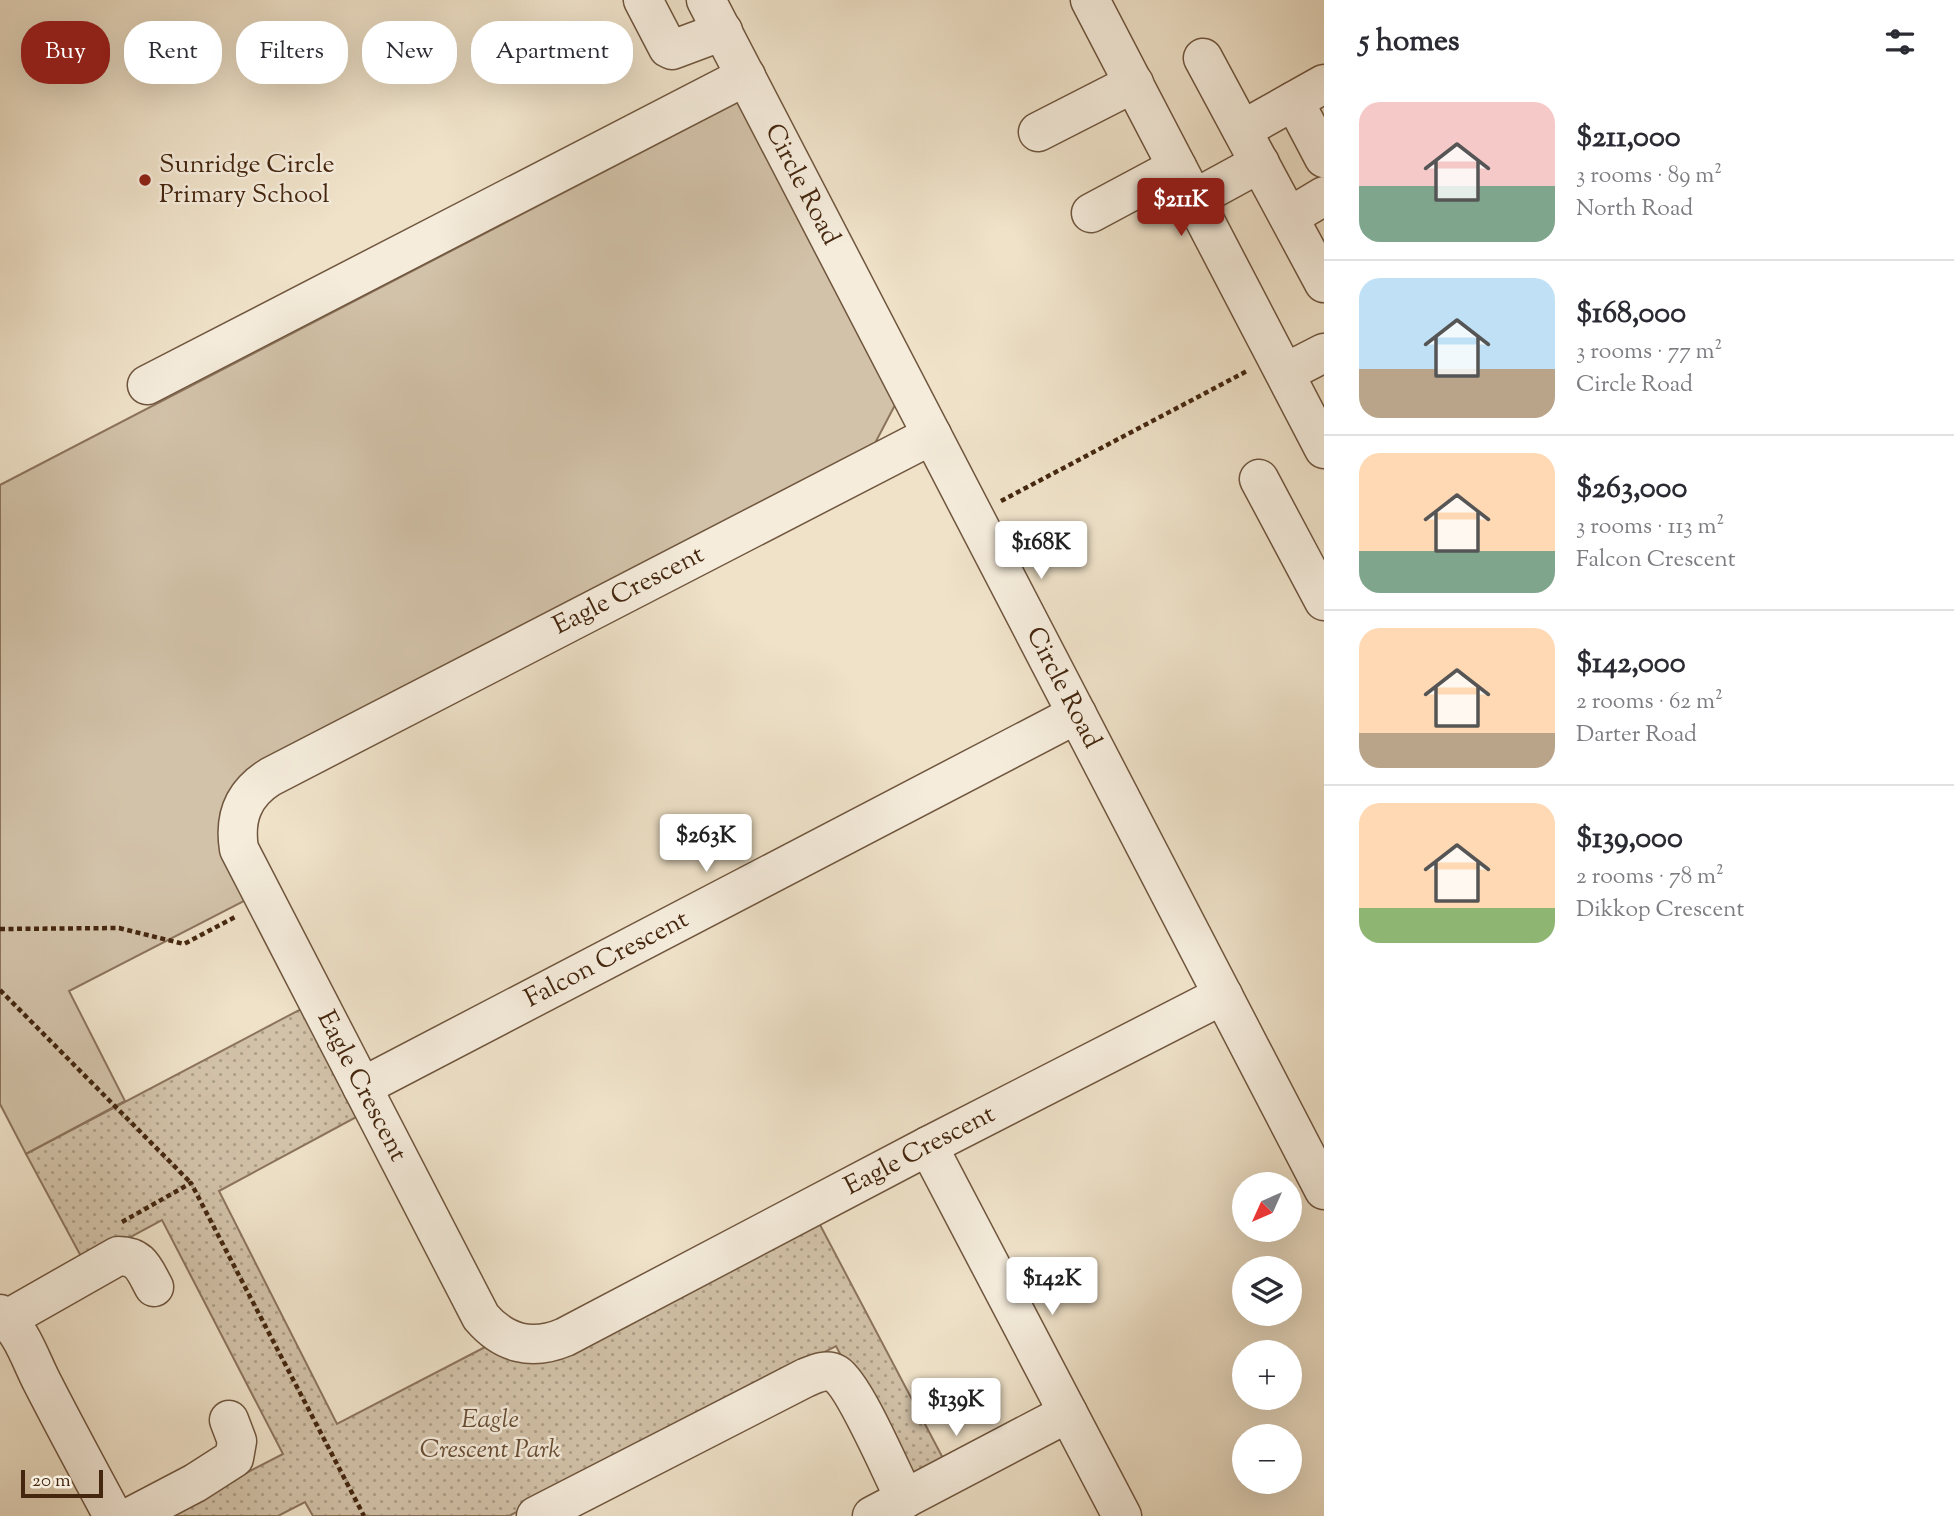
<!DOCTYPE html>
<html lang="en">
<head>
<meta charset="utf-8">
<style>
  body { margin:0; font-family:"Sorts Mill Goudy",serif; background:#f7f7f7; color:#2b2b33; height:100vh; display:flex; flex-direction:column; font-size:26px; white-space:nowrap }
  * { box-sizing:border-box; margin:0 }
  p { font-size:23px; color:#7c7c81 }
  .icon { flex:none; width:38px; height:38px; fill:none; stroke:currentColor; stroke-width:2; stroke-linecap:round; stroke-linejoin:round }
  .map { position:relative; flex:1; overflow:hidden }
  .details { display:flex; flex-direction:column; background:#fff; width:630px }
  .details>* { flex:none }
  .hud { position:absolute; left:21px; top:21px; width:665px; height:63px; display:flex; gap:14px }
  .needle { width:46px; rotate:225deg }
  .tools { position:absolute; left:1232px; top:1172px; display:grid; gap:14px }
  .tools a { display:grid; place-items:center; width:70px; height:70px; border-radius:50%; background:#fff; box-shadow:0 7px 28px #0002; font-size:35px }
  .scale { position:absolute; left:21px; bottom:18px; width:82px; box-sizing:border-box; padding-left:7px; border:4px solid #45270f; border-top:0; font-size:19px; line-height:24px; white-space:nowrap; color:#45270f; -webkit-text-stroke:5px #f5ecdc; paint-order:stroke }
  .price { position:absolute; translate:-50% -60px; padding:0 16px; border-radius:7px; background:#fff; color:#222; font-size:23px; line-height:46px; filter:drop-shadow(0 2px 4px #0008) }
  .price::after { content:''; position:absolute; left:50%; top:42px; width:21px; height:16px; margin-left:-10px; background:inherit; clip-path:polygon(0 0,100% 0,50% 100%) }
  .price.current { background:#8f2418; color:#fff }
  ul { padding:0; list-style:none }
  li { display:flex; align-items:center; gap:21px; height:175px; padding:0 35px }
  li+li { border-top:2px solid #e1e1e2 }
  li span { display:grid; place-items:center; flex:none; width:196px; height:140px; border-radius:21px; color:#555 }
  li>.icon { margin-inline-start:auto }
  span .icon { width:84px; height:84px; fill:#fffc; stroke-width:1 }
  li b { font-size:30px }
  h2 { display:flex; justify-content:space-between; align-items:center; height:84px; padding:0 35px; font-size:30px }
  .tag { padding:0 24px; border-radius:28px; background:#fff; box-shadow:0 7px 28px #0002; font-size:24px; line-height:63px }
  .tag.current { background:#8f2418; color:#fff }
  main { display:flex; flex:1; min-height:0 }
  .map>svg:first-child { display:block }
  .grass { fill:#d2c2a9; stroke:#8c745c; stroke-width:2 }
  .park { fill:url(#park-dots); stroke:#8c745c; stroke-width:2 }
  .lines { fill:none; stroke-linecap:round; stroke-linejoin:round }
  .minor-casing { stroke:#70563e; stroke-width:41 }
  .path { stroke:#45270f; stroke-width:4.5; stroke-dasharray:5 3.5; stroke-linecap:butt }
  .minor { stroke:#f5ecdc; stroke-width:38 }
  .poi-dot { fill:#8f2418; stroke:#f5ecdc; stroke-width:2.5 }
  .labels { text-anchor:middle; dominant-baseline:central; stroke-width:5; stroke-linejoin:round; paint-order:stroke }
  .poi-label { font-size:26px; fill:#45270f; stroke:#f5ecdc; text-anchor:start }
  .street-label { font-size:26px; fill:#45270f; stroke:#f5ecdc }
  .park-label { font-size:26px; font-style:italic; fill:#684e36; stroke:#f5ecdc }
</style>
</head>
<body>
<main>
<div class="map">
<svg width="1324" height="1516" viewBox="0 0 1324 1516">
  <defs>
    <pattern id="park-dots" width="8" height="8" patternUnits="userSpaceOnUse" patternTransform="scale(1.75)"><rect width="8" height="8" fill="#d2c2a9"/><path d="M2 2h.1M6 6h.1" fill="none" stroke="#ac9e88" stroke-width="1.8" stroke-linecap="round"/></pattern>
  </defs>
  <rect width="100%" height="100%" fill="#efe2c9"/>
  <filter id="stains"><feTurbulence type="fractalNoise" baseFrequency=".00286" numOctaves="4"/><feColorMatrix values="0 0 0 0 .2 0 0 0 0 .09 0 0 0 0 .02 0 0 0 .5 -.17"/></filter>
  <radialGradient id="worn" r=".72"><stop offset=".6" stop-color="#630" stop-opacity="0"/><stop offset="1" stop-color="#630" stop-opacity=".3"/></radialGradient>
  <path class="grass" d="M 740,101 L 895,405 L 873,447 L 253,771 L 248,899 L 69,991 L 125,1101 L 26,1154 L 0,1104 L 0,485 Z"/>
  <path class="park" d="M 303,1008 L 360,1115 L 219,1191 L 337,1424 L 489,1345 L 499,1352 L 818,1221 L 945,1462 L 907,1483 L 836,1346 L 509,1516 L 313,1516 L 305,1502 L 278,1516 L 162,1516 L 283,1454 L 162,1220 L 84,1262 L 26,1154 Z"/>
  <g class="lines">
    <g class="minor-casing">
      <g id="minor">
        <path d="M 643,0 L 668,48 L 672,50 L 723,31"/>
        <path id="s1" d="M 706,0 L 1324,1190"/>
        <path d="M 1090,0 L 1324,449"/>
        <path d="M 1203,58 L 1324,283"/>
        <path d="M 1294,101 L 1324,158"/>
        <path d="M 1242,130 L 1324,84"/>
        <path d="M 1038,132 L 1134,83"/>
        <path d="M 1194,199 L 1260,163"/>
        <path d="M 1091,213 L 1177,167"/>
        <path d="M 1289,217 L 1324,196"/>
        <path d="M 1285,373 L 1324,353"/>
        <path d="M 147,385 L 746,76"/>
        <path id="s2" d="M 932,435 L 270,777 C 243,794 234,818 239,849 L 481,1317 C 504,1344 532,1351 565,1337 L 928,1146 L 1223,995"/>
        <path d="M 1259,479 L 1324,601"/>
        <path id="s3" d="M 362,1087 L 1077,714"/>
        <path d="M 928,1146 L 1122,1516"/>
        <path d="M 0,1314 C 22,1330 30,1359 42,1382 C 65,1427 89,1471 113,1516"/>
        <path d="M 7,1319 L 118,1256 C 141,1256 144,1269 154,1287"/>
        <path d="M 132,1516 L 195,1483 L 234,1458 L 237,1441 L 229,1420"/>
        <path d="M 536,1516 L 805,1378 C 815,1374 826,1368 836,1374 C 855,1386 892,1474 905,1499"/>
        <path d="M 872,1516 L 1068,1413"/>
      </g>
    </g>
    <path class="path" d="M 1001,501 L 1247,371
      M 0,929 L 119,928 L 184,944 L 237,916
      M 0,990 L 191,1183
      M 122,1222 L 191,1183 L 364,1516"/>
    <use href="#minor" class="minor"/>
  </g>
  <circle class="poi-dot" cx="145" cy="180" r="7"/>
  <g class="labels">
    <g class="poi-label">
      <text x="159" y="165">Sunridge Circle<tspan x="159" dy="30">Primary School</tspan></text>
    </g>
    <g class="street-label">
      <text stroke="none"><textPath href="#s1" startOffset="208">Circle Road</textPath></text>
      <text transform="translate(629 591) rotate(-27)">Eagle Crescent</text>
      <text stroke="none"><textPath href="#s1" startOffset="775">Circle Road</textPath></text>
      <text stroke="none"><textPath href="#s3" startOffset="276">Falcon Crescent</textPath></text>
      <text stroke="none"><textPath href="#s2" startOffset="1096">Eagle Crescent</textPath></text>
      <text stroke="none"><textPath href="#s2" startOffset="1850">Eagle Crescent</textPath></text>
    </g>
    <g class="park-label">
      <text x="490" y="1420">Eagle<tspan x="490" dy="30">Crescent Park</tspan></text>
    </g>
  </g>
  <rect width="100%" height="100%" filter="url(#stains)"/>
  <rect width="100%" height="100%" fill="url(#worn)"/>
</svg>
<div class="tools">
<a><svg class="needle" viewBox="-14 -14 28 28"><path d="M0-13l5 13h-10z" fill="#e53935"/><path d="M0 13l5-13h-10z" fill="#7c7c81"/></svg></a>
<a><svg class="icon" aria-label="layers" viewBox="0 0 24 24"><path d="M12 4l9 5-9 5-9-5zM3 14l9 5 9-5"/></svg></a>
<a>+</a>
<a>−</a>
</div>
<div class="scale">20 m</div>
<b class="price current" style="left:1181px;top:238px">$211K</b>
<b class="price" style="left:1041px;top:581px">$168K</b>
<b class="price" style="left:706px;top:874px">$263K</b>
<b class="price" style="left:1052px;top:1317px">$142K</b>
<b class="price" style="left:956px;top:1438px">$139K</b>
<div class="hud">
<a class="tag current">Buy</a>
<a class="tag">Rent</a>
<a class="tag">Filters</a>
<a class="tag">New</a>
<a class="tag">Apartment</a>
</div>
</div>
<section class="details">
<h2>5 homes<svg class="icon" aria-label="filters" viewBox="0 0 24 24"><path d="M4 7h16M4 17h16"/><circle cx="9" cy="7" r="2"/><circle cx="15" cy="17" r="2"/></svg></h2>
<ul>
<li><span style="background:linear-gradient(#f6c9c9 60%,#7fa58c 0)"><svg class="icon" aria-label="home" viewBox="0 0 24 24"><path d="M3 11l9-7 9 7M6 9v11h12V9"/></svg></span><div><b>$211,000</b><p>3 rooms · 89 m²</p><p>North Road</p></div></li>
<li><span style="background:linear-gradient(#bfe0f5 65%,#b9a48a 0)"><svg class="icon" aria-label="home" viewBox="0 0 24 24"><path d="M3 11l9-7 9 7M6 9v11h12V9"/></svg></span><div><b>$168,000</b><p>3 rooms · 77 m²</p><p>Circle Road</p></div></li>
<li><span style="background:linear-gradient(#ffd9b3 70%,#7fa58c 0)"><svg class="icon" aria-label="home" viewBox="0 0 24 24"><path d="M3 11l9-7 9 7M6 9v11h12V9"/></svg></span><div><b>$263,000</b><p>3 rooms · 113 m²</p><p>Falcon Crescent</p></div></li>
<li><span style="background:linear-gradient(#ffd9b3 75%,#b9a48a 0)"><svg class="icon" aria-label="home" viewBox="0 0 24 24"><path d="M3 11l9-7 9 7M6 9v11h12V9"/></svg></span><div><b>$142,000</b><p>2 rooms · 62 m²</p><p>Darter Road</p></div></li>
<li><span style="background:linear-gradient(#ffd9b3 75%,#8fb573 0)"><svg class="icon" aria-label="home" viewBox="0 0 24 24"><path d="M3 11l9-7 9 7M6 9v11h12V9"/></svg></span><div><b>$139,000</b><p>2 rooms · 78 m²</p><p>Dikkop Crescent</p></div></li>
</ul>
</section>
</main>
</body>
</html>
